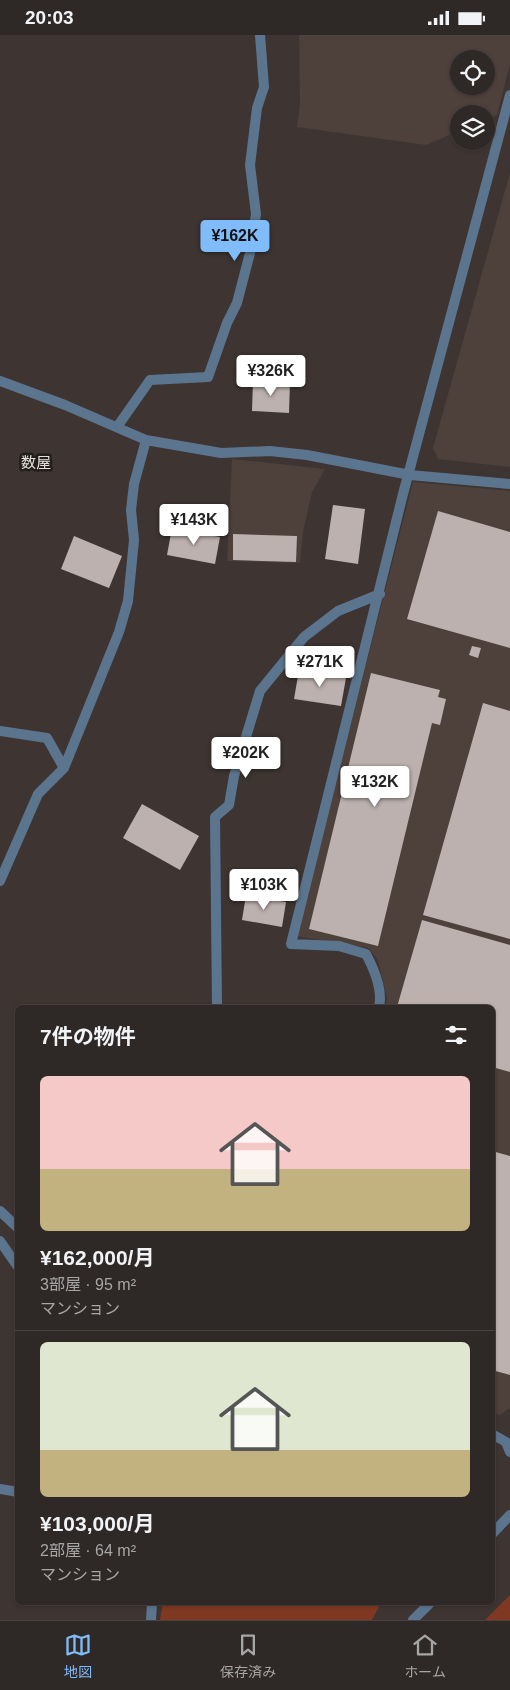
<!DOCTYPE html>
<html lang="ja">
<head>
<meta charset="utf-8">
<style>
  body { margin:0; font-family:Helvetica,"Noto Sans JP",sans-serif; background:#3a3432; color:#f1f3f6; height:100vh; display:flex; flex-direction:column; font-size:19px; white-space:nowrap }
  * { box-sizing:border-box; margin:0 }
  p { font-size:16px; color:#a7a6a7 }
  .icon { flex:none; width:28px; height:28px; fill:none; stroke:currentColor; stroke-width:2; stroke-linecap:round; stroke-linejoin:round }
  .map { position:relative; flex:1; overflow:hidden }
  .details { position:absolute; left:15px; top:970px; width:480px; height:600px; display:flex; flex-direction:column; background:#2e2826; border-radius:8px; box-shadow:0 1px 4px #0004,0 0 0 1px #494443 }
  .details>* { flex:none }
  .tools { position:absolute; left:450px; top:15px; display:grid; gap:10px }
  .tools a { display:grid; place-items:center; width:45px; height:45px; border-radius:50%; background:#2e2826; box-shadow:0 1px 4px #0004,0 0 0 1px #494443; font-size:25px }
  .price { position:absolute; translate:-50% -42px; padding:0 11px; border-radius:5px; background:#fff; color:#222; font-size:16px; line-height:32px; filter:drop-shadow(0 1px 2px #0008) }
  .price::after { content:''; position:absolute; left:50%; top:30px; width:15px; height:11px; margin-left:-8px; background:inherit; clip-path:polygon(0 0,100% 0,50% 100%) }
  .price.current { background:#81bcfa; color:#111 }
  ul { padding:0; list-style:none }
  li { display:grid; align-content:center; gap:10px; height:265px; padding:0 25px }
  li+li { border-top:1px solid #494443 }
  li span { display:grid; place-items:center; height:155px; border-radius:8px; color:#555 }
  li>.icon { margin-inline-start:auto }
  span .icon { width:90px; height:90px; fill:#fffc; stroke-width:1 }
  li b { font-size:21px }
  h2 { display:flex; justify-content:space-between; align-items:center; height:60px; padding:0 25px; font-size:21px }
  .status { display:flex; justify-content:space-between; align-items:center; height:35px; padding:0 25px; background:#2e2826; direction:ltr }
  .status svg { height:14px; fill:currentColor }
  .tab-bar { display:flex; justify-content:space-around; align-items:center; height:70px; border-top:1px solid #494443; background:#2e2826; font-size:14px; color:#a7a6a7 }
  .tab-bar a { display:grid; justify-items:center; gap:2px }
  .tab-bar .current { color:#81bcfa }
  .map>svg:first-child { display:block }
  .built { fill:#4e403b; fill-rule:evenodd }
  .green { fill:#7f3821 }
  .building { fill:#bcb1ae }
  .lines { fill:none; stroke-linecap:round; stroke-linejoin:round }
  .street { stroke:#5c758f; stroke-width:10 }
  .labels { text-anchor:middle; dominant-baseline:central; stroke-width:5; stroke-linejoin:round; paint-order:stroke }
  .quarter-label { font-size:15px; fill:#e6e0de; stroke:#211e1c }
</style>
</head>
<body>
<div class="status"><b>20:03</b><svg viewBox="0 0 49 12"><path d="M0 12V9h3v3zM5 12V6h3v6zM10 12V3h3v9zM15 12V0h3v12zM26 1h20v11H26zM47 4h2v5h-2z"/></svg></div>
<div class="map">
<svg width="510" height="1585" viewBox="0 0 510 1585">
  <rect width="100%" height="100%" fill="#3e3532"/>
  <path class="built" d="M 299,0 L 510,0 L 510,29 L 497,80 L 486,85 L 486,79 L 459,79 L 459,96 L 426,110 L 297,92 L 300,69 ZM 459,24 L 486,24 L 486,51 L 459,51 Z
    M 510,138 L 510,432 L 438,424 L 433,413 Z
    M 232,424 L 325,434 L 312,457 L 303,497 L 300,528 L 227,526 Z
    M 413,447 L 510,456 L 510,1373 L 500,1380 L 492,1377 L 492,972 L 385,972 L 387,963 L 378,925 L 368,913 L 296,901 Z"/>
  <path class="green" d="M 510,1560 L 510,1585 L 485,1585 Z
    M 163,1568 L 381,1568 L 372,1585 L 160,1585 Z"/>
  <path class="building" d="M 253,345 L 290,347 L 289,378 L 252,376 Z
    M 333,470 L 365,474 L 358,529 L 325,524 Z
    M 438,476 L 510,497 L 510,613 L 407,584 Z
    M 172,493 L 220,502 L 215,529 L 167,520 Z
    M 233,499 L 297,501 L 296,527 L 233,525 Z
    M 74,501 L 122,521 L 109,553 L 61,534 Z
    M 472,611 L 481,613 L 478,623 L 469,620 Z
    M 299,635 L 346,643 L 341,671 L 294,664 Z
    M 371,638 L 440,655 L 438,662 L 446,664 L 440,690 L 432,688 L 378,911 L 309,894 Z
    M 483,668 L 510,676 L 510,904 L 423,880 Z
    M 142,769 L 199,801 L 180,835 L 123,803 Z
    M 246,860 L 286,867 L 282,892 L 242,885 Z
    M 422,885 L 510,910 L 510,1037 L 492,1032 L 492,972 L 397,972 Z
    M 492,1116 L 510,1121 L 510,1340 L 492,1335 Z"/>
  <g class="lines">
    <path class="street" d="M 0,346 L 65,370 L 146,405 L 221,418 L 270,416 L 307,420 L 410,440 L 510,449
      M 117,392 L 150,345 L 208,342 L 227,288 L 237,268 L 250,218 L 256,179 L 250,130 L 257,73 L 264,52 L 260,0
      M 0,696 L 47,703 L 64,733
      M 0,846 L 38,759 L 64,733 L 119,597 L 128,566 L 134,505 L 131,475 L 134,449 L 146,405
      M 217,972 L 215,782 L 229,770 L 234,741 L 260,656 L 304,602 L 338,576 L 380,559
      M 379,972 C 383,955 374,934 366,919 L 339,911 L 291,909 L 403,459 L 510,60
      M 0,1176 L 18,1193
      M 0,1206 L 18,1232
      M 492,1399 L 506,1407 L 510,1417
      M 0,1454 L 18,1457
      M 492,1499 L 510,1480
      M 151,1585 L 152,1568
      M 413,1585 L 430,1568"/>
  </g>
  <g class="labels">
    <g class="quarter-label">
      <text x="36" y="427">数屋</text>
    </g>
  </g>
</svg>
<div class="tools">
<a><svg class="icon" aria-label="locate" viewBox="0 0 24 24"><circle cx="12" cy="12" r="6"/><path d="M12 2v4M12 18v4M2 12h4M18 12h4"/></svg></a>
<a><svg class="icon" aria-label="layers" viewBox="0 0 24 24"><path d="M12 4l9 5-9 5-9-5zM3 14l9 5 9-5"/></svg></a>
</div>
<b class="price current" style="left:235px;top:227px">¥162K</b>
<b class="price" style="left:271px;top:362px">¥326K</b>
<b class="price" style="left:194px;top:511px">¥143K</b>
<b class="price" style="left:320px;top:653px">¥271K</b>
<b class="price" style="left:246px;top:744px">¥202K</b>
<b class="price" style="left:375px;top:773px">¥132K</b>
<b class="price" style="left:264px;top:876px">¥103K</b>
<section class="details">
<h2>7件の物件<svg class="icon" aria-label="filters" viewBox="0 0 24 24"><path d="M4 7h16M4 17h16"/><circle cx="9" cy="7" r="2"/><circle cx="15" cy="17" r="2"/></svg></h2>
<ul>
<li><span style="background:linear-gradient(#f6c9c9 60%,#c2b280 0)"><svg class="icon" aria-label="home" viewBox="0 0 24 24"><path d="M3 11l9-7 9 7M6 9v11h12V9"/></svg></span><div><b>¥162,000/月</b><p>3部屋 · 95 m²</p><p>マンション</p></div></li>
<li><span style="background:linear-gradient(#dfe7d0 70%,#c2b280 0)"><svg class="icon" aria-label="home" viewBox="0 0 24 24"><path d="M3 11l9-7 9 7M6 9v11h12V9"/></svg></span><div><b>¥103,000/月</b><p>2部屋 · 64 m²</p><p>マンション</p></div></li>
</ul>
</section>
</div>
<nav class="tab-bar">
<a class="current"><svg class="icon" aria-label="map" viewBox="0 0 24 24"><path d="M3 6l6-2 6 2 6-2v14l-6 2-6-2-6 2zM9 4v14M15 6v14"/></svg>地図</a>
<a><svg class="icon" aria-label="saved" viewBox="0 0 24 24"><path d="M7 4h10v16l-5-4-5 4z"/></svg>保存済み</a>
<a><svg class="icon" aria-label="home" viewBox="0 0 24 24"><path d="M3 11l9-7 9 7M6 9v11h12V9"/></svg>ホーム</a>
</nav>
</body>
</html>
